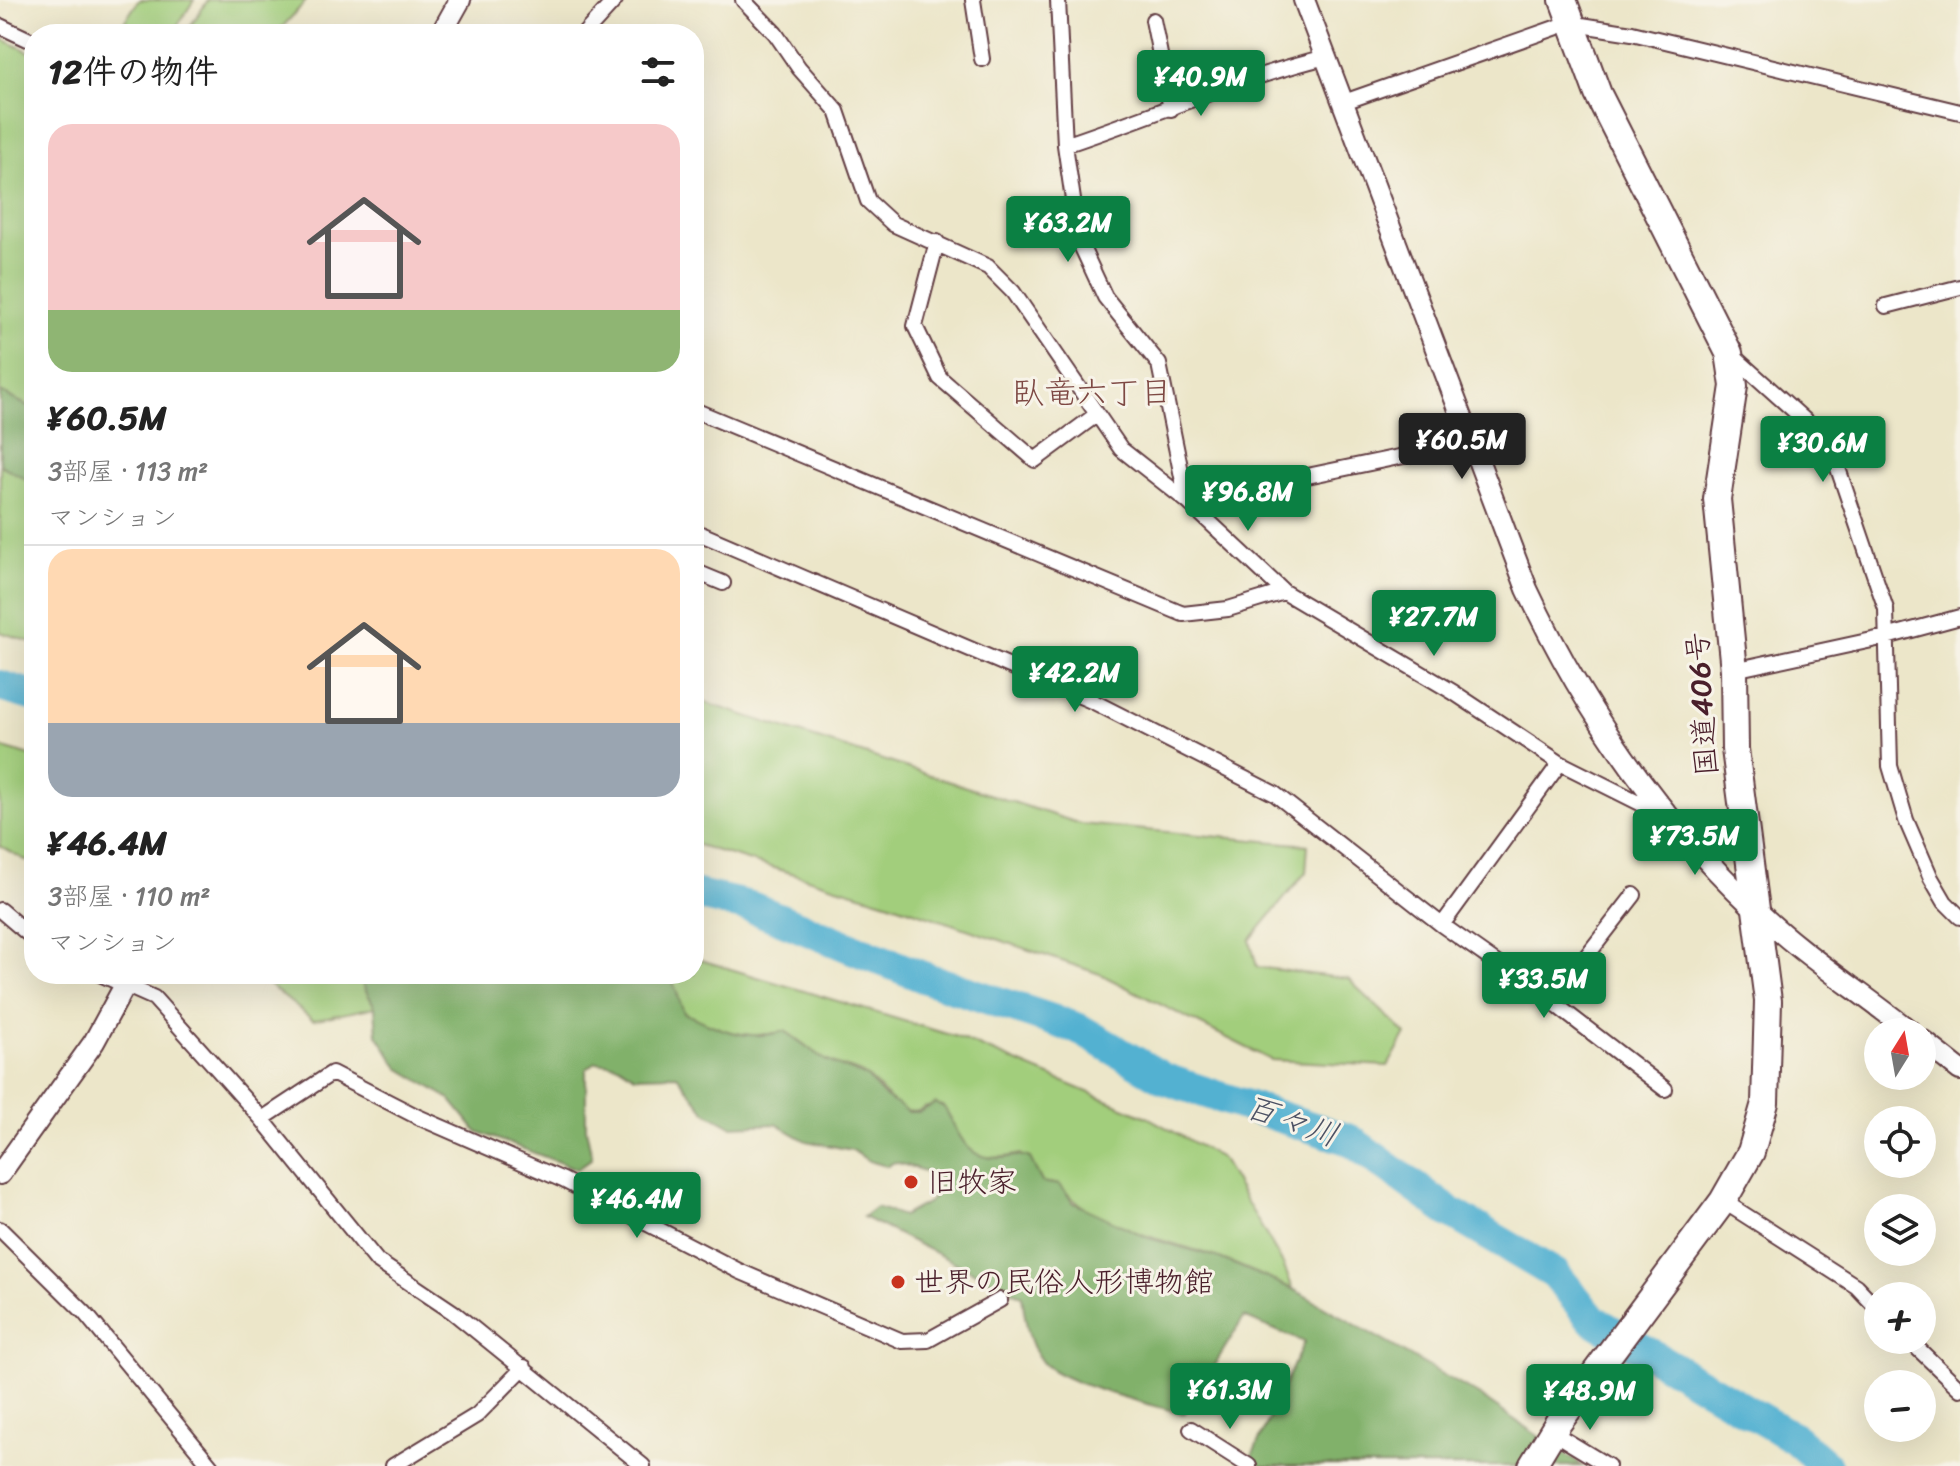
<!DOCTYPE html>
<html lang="ja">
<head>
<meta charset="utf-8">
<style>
  body { margin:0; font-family:Sriracha,"Klee One",sans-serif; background:#f2f2f2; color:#222; height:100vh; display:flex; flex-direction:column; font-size:30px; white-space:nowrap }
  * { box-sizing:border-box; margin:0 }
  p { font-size:26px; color:#767676 }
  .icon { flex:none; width:44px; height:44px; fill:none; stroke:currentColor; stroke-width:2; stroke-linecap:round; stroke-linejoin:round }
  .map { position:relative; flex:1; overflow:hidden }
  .drawer { position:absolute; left:24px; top:24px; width:680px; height:960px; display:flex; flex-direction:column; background:#fff; border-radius:32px; box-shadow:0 8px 32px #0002 }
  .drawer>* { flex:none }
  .needle { width:52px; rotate:11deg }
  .fabs { position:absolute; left:1864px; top:1018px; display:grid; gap:16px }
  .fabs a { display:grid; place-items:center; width:72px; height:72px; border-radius:50%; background:#fff; box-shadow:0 8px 32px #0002; font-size:40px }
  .price { position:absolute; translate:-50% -68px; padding:0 18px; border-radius:8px; background:#0b8043; color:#fff; font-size:26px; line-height:52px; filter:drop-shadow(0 2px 4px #0008) }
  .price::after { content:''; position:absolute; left:50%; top:48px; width:24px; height:18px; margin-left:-12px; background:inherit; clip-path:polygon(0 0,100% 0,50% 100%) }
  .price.active { background:#222; color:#fff }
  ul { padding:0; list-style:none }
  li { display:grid; align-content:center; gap:16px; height:424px; padding:0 24px }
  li+li { border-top:2px solid #e0e0e0 }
  li span { display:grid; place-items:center; height:248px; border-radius:24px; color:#555 }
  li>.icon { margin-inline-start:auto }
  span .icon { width:144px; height:144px; fill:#fffc; stroke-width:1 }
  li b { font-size:34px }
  h2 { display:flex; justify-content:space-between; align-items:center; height:96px; padding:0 24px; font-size:34px }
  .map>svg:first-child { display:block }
  .green { fill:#a2ce7b; stroke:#767653; stroke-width:2 }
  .forest { fill:#81b16b; stroke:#66684b; stroke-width:2 }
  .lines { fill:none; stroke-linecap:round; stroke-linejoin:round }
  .river { stroke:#52b1d1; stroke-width:32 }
  .street-casing { stroke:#623d43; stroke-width:18 }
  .secondary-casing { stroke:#623d43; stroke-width:24 }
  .highway-casing { stroke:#623d43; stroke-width:30 }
  .street { stroke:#fff; stroke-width:14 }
  .secondary { stroke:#fff; stroke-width:20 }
  .highway { stroke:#fff; stroke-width:26 }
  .poi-dot { fill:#c8321e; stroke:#f7f3e8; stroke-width:3 }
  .labels { text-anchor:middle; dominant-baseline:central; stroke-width:6; stroke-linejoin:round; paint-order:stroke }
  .street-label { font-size:30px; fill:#4a1f2b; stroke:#f7f3e8 }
  .poi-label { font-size:30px; fill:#4a1f2b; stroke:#f7f3e8; text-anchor:start }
  .neighbourhood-label { font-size:32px; fill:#7e4944; stroke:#f7f3e8 }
  .water-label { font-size:32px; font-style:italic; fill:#4d5265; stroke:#f7f3e8 }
</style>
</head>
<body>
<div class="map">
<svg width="1960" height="1466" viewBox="0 0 1960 1466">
  <rect width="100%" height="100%" fill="#f7f3e8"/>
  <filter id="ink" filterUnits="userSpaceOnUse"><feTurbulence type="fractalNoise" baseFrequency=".0125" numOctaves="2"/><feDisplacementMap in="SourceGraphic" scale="16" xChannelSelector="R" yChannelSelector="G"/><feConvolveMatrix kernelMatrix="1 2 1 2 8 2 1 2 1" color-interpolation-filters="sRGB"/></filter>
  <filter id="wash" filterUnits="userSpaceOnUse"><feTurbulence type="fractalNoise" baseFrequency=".006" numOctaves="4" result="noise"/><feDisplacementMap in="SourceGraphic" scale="32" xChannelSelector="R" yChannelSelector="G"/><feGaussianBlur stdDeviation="1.8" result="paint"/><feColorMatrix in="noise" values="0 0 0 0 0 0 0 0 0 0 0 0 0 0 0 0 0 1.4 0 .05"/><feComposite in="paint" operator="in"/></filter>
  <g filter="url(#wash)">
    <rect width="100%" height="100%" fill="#ece6c9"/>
    <path class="green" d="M 139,0 L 194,0 L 172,34 L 116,34 Z
      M 208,0 L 306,0 L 306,1 L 276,34 L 185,34 Z
      M 0,38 L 34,54 L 34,409 L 0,392 Z
      M 0,464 L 34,482 L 34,643 L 0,632 Z
      M 694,699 L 1081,824 L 1308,845 L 1306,872 L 1250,940 L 1257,967 L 1348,979 L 1406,1034 L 1388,1066 L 1271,1060 L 1100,974 L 887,902 L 694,844 Z
      M 0,747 L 34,757 L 34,865 L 0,846 Z
      M 694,958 L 957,1037 L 1147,1117 L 1221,1158 L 1283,1264 L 1293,1289 C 1268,1279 1244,1267 1219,1258 C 1166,1238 1096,1231 1060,1185 L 1042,1182 L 1021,1154 C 978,1164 966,1155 950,1116 L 926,1107 C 900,1125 885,1088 866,1076 C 854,1068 838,1067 826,1060 C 811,1051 800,1040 785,1031 C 743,1042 722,1030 684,1013 L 670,974 L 694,974 Z
      M 255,974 L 357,974 L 375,1007 L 313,1020 Z"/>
    <path class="forest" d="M 0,392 L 34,409 L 34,483 L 0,465 Z
      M 357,974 L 670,974 L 684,1013 C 722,1030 743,1042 785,1031 L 825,1060 L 867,1077 L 883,1095 L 908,1112 L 919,1112 L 936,1103 L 944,1107 C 960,1133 963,1159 999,1158 C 1011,1158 1019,1153 1030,1158 L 1042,1182 L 1060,1185 L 1074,1203 L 1149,1238 L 1217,1257 L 1293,1289 L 1480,1396 L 1582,1466 L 1261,1466 L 1251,1458 L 1304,1342 L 1244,1317 L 1184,1414 C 1154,1405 1061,1384 1042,1362 C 1028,1344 1025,1318 1022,1296 L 863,1217 L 876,1207 L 903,1216 L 929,1202 L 939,1191 L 938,1175 L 895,1162 L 886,1166 L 869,1161 L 852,1150 L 806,1141 L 776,1124 L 731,1126 L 706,1112 L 677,1075 L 635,1076 L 618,1065 L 596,1062 L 586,1069 L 586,1128 L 592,1158 L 577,1169 L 476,1131 L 450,1099 L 399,1068 L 377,1035 L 375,1007 Z"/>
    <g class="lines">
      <path class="river" d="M 0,686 L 34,696
        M 694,894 L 751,907 L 923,977 L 1079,1029 L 1165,1079 L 1350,1140 L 1448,1211 L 1555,1274 L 1593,1320 L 1795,1439 L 1826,1466"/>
    </g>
  </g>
  <g filter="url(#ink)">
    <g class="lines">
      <g class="street-casing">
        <path id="street" d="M 743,0 L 775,33 L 799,68 L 837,111 L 868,201 L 893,224 L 988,267 L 1013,292 L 1121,449 L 1187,501 L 1284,592 L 1453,692 L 1560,763 L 1666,816
          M 973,0 L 982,59
          M 1058,0 L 1065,145 L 1079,241 L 1105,297 L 1159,364 L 1187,501
          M 1153,20 L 1171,109
          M 0,26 L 34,42
          M 584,34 L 615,0
          M 1344,102 L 1569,23 L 1632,33 L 1960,112
          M 1065,145 C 1152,116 1237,79 1326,57
          M 937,242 L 915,326 L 940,378 L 1035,460 L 1096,415
          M 1886,306 L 1960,287
          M 1732,355 L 1829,442 L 1886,609 L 1890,766 L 1906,820 L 1931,878 L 1945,902 L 1960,917
          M 694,410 L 1183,614 L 1228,609 L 1284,592
          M 1187,501 L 1471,442
          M 694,531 L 1094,702 L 1275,794 L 1442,925 L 1560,1008 L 1665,1089
          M 694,571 L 723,583
          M 1734,670 L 1886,637 L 1960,617
          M 0,910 L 34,939
          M 1442,925 L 1560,763
          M 100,974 L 154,998 L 262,1119 L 377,1261 L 453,1312 L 643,1466
          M 1551,1002 L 1634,895
          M 262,1119 L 332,1073 L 418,1117 L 563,1180 L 739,1271 L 902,1341 L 928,1340 L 1000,1300
          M 1723,1201 L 1856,1286 L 1878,1309
          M 0,1229 L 85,1313 L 211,1466
          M 1909,1340 L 1960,1389
          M 1191,1429 L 1249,1466
          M 1552,1432 L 1608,1466
          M 393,1466 L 477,1415 L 524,1367"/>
      </g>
      <g class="secondary-casing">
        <path id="secondary" d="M 1304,0 L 1527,589 C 1583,709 1658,817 1754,908 C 1801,954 1860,991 1911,1032
          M 441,34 L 460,0
          M 1922,1040 L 1960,1070
          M 0,1174 L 94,1042 L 131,974"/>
      </g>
      <g class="highway-casing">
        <path id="highway" d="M 1532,1466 L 1558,1423 L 1723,1201 L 1751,1152 L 1765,1103 L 1768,1001 L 1735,749 L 1734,670 L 1717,499 L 1734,386 L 1729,353 L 1598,94 L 1563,0"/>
      </g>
      <use href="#street" class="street"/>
      <use href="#secondary" class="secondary"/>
      <use href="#highway" class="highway"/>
    </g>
  </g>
  <g class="poi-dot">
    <circle cx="911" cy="1182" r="8"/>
    <circle cx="898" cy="1282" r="8"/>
  </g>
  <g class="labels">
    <g class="street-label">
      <text transform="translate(1702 704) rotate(-94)">国道406号</text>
    </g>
    <g class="poi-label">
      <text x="927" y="1182">旧牧家</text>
      <text x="914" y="1282">世界の民俗人形博物館</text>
    </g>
    <g class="neighbourhood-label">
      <text x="1092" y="392">臥竜六丁目</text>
    </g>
    <g class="water-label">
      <text transform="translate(1292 1121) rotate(19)">百々川</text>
    </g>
  </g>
</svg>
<div class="fabs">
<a><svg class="needle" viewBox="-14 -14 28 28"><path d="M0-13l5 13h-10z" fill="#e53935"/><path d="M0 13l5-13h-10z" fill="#767676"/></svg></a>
<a><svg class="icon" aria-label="locate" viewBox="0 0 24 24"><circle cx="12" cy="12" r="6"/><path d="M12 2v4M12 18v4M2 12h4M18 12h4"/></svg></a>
<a><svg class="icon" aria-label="layers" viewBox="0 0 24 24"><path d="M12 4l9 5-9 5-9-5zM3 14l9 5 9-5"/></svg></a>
<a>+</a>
<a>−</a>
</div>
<b class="price" style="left:1201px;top:118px">¥40.9M</b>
<b class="price" style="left:1068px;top:264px">¥63.2M</b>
<b class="price active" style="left:1462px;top:481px">¥60.5M</b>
<b class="price" style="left:1823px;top:484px">¥30.6M</b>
<b class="price" style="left:1248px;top:533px">¥96.8M</b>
<b class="price" style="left:1434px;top:658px">¥27.7M</b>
<b class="price" style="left:1075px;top:714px">¥42.2M</b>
<b class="price" style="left:1695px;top:877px">¥73.5M</b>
<b class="price" style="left:1544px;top:1020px">¥33.5M</b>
<b class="price" style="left:637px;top:1240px">¥46.4M</b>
<b class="price" style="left:1230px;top:1431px">¥61.3M</b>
<b class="price" style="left:1590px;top:1432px">¥48.9M</b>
<section class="drawer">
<h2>12件の物件<svg class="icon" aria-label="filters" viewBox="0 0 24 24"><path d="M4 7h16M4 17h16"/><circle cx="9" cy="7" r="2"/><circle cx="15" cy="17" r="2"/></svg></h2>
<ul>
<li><span style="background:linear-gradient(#f6c9c9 75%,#8fb573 0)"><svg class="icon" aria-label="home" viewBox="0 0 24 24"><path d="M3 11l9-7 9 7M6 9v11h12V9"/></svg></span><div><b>¥60.5M</b><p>3部屋 · 113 m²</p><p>マンション</p></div></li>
<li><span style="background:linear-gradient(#ffd9b3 70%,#9aa5b1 0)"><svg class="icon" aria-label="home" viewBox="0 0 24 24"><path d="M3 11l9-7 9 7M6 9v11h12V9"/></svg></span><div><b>¥46.4M</b><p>3部屋 · 110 m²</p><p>マンション</p></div></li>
</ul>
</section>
</div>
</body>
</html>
